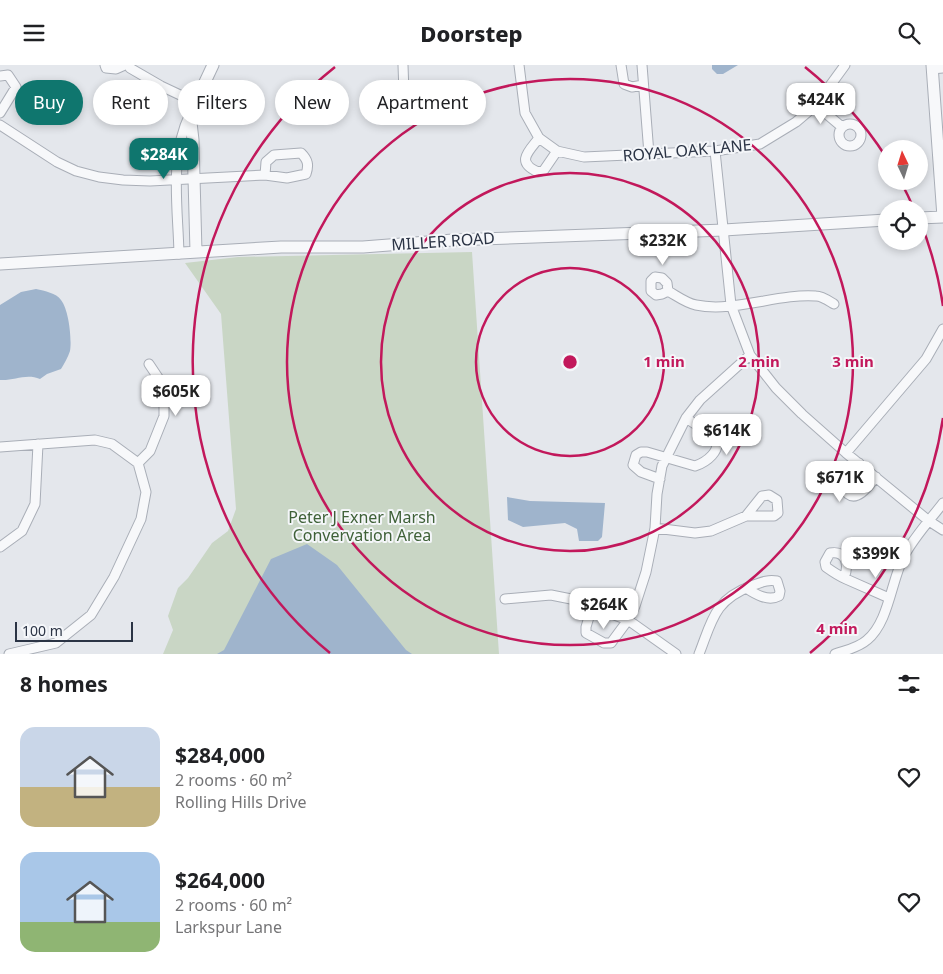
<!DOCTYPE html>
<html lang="en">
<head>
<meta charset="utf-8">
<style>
  body { margin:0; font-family:"Noto Sans",sans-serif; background:#f2f2f2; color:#202124; height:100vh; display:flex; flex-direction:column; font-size:19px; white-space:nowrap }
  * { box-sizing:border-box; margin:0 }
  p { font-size:16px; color:#757577 }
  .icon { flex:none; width:28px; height:28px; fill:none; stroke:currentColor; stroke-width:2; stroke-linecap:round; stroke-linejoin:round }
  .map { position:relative; height:589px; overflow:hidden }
  .details { display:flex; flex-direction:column; background:#fff; flex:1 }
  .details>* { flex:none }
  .top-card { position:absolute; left:15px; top:15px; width:500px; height:45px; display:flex; gap:10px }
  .needle { width:32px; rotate:356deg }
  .fabs { position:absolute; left:878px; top:75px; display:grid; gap:10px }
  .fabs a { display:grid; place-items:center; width:50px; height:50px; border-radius:50%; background:#fff; box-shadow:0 2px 8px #0003; font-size:25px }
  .scale { position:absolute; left:15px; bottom:12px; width:118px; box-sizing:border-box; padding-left:5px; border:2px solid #2b3445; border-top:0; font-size:14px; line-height:18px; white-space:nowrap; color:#2b3445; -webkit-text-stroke:4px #f4f6f9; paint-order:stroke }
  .price { position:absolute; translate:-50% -42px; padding:0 11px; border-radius:10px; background:#fff; color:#222; font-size:16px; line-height:32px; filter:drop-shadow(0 1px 2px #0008) }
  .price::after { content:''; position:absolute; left:50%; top:30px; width:15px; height:11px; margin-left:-8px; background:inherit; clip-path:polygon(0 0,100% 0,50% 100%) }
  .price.active { background:#0f766e; color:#fff }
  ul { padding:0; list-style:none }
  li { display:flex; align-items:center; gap:15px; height:125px; padding:0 20px }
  li span { display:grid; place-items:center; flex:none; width:140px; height:100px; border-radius:15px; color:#555 }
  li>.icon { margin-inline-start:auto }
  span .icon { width:60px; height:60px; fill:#fffc; stroke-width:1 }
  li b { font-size:21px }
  h2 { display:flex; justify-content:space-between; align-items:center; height:60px; padding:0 20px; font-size:21px }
  .pill { padding:0 18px; border-radius:22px; background:#fff; box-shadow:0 2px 8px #0003; font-size:18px; line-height:45px }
  .pill.active { background:#0f766e; color:#fff }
  header { display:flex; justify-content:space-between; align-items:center; height:65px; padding:0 20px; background:#fff; font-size:22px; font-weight:800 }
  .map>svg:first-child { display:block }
  .green { fill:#c9d6c5 }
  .water { fill:#9fb4cc }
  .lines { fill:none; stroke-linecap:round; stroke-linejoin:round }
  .minor-casing { stroke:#a9aeb7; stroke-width:11 }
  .tertiary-casing { stroke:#a9aeb7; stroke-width:13 }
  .minor { stroke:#f7f8fa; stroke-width:9 }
  .tertiary { stroke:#f7f8fa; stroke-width:11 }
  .ring { fill:none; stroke:#c2185b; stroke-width:2.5 }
  .labels { text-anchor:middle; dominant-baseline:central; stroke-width:4; stroke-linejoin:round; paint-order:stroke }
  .street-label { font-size:16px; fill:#2b3445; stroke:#f4f6f9 }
  .park-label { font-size:16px; fill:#3f6138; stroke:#f4f6f9 }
  .centre { fill:#c2185b; stroke:#f4f6f9; stroke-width:2.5 }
  .ring-label { font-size:15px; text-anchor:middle; font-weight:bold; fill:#c2185b; stroke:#f4f6f9; stroke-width:4; stroke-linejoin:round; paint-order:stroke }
</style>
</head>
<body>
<header><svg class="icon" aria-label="menu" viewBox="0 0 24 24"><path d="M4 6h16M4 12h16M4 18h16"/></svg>Doorstep<svg class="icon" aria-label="search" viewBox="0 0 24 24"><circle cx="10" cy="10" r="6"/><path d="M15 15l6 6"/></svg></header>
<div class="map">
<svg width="943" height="589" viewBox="0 0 943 589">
  <rect width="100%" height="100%" fill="#e4e7ec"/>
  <path class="green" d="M 472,187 L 499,589 L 163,589 L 173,565 L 168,551 L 178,523 L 188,513 L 212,478 L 228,466 L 236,444 L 221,249 L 185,198 L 238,192 Z"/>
  <path class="water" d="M 712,0 L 738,0 L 723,9 L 717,9 L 712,4 Z
    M 36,224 C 45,226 56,228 61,235 C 69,245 72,275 70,286 C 68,292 64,299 61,304 L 47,309 L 40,314 C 26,308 14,316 0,315 L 0,240 L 21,227 Z
    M 507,432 L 530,436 L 605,438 L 602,472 L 598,476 L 579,476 L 577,464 L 565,458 L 523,462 L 508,455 Z
    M 307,479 L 337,500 L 406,585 L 412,589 L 217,589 L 224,585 L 271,494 Z"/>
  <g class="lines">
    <g class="minor-casing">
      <path id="minor" d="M 105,0 L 106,3 L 116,4 L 125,0
        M 129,0 L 130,3 L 161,21 L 195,37
        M 403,0 L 404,28
        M 519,0 L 525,48 L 539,73 L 557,86 L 584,92 L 715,86 L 760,79 L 796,57 L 816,40 L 845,0
        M 621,0 L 624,19 L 632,22 L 643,20
        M 642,0 L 649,89
        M 932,4 L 943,3
        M 0,11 L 8,10 L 16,22 L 0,48
        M389 39a11 11 0 1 1 22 0a11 11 0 1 1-22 0Z
        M 816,40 L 842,62
        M839 70a11 11 0 1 1 22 0a11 11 0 1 1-22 0Z
        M 0,60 L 57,97 L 76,106 L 99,112 L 123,115 L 150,116 L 265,110 L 287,113 L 306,109 C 309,100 308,95 301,88 L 274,90 L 266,97 L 265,110
        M 539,73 C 529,86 515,97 538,107 L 544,105 L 557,86
        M 715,86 L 731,240 L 750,290 L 776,323 L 802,349 L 846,388 L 929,456 L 943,465
        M 179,189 C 178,142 169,92 190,49
        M 668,226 L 662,229 L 656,230 L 651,226 L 651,216 L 655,212 L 662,213 L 667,218 L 668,226 C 677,231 686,238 696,240 C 733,248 779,228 816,231 C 822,231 829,236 834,239
        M 0,382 L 95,375 L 112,379 L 138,398 L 146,427 L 141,454 L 114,512 L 91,550 L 56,578 L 9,589
        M 846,388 L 926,294 L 943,264
        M 138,398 L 150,386 L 164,351 L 164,333 L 159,314 L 149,299
        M 859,398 C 854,404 846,411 844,418 C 844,421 845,426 848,429 C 858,437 870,419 876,412
        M 660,414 L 641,407 L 633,400 L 636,390 L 641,387 L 647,387 L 695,401 C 707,397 721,386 716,373 L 686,353
        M 655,463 L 695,468 L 711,466 L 746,451 L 774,451 L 778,448 L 777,435 L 769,430 L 762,431 L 746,451
        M 0,482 L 22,466 L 35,439 L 38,379
        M 844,513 C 849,501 847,485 830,488 L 825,497 L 826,502 C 833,507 839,511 846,514 L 889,533
        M 505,534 L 551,530 L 571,534 L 628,555 L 676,589
        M 592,542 L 586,562 L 586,568 L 604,578 L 611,578 L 628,555 L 635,541 L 646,507 L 655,463 L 657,429 L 662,401 L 686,353 L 700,335 L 750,290
        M 699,589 C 712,556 714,535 751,521 C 760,518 767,514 777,516 L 780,526 L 779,531 C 768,537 755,529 746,523
        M 835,589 C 846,585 858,583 867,575 C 889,557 891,516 904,491 C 914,472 930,455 943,438"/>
    </g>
    <g class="tertiary-casing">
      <path id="tertiary" d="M 932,0 L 943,152
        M 919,153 L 943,152
        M 196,187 L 193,75 L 190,49 L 213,0
        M 0,199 L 281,182 L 363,182 L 453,175 L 724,165 L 886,155"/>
    </g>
    <use href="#minor" class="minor"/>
    <use href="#tertiary" class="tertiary"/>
  </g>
  <g class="ring">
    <circle cx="570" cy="297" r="94"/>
    <circle cx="570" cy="297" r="189"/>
    <circle cx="570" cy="297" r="283"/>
    <path d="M943 353A377 377 0 0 1 810 588M330 588A377 377 0 0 1 335 2M805 2A377 377 0 0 1 886 92M901 117A377 377 0 0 1 914 144M920 156A377 377 0 0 1 943 241"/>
  </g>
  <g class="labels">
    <g class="street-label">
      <text transform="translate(687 85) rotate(-5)">ROYAL OAK LANE</text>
      <text transform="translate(443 176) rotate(-4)">MILLER ROAD</text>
    </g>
    <g class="park-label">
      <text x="362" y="452">Peter J Exner Marsh<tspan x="362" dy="18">Convervation Area</tspan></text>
    </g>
  </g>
  <circle cx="570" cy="297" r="8" class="centre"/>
  <g class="ring-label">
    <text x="664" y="302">1 min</text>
    <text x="759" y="302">2 min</text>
    <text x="853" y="302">3 min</text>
    <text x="837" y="569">4 min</text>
  </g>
</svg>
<div class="fabs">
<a><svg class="needle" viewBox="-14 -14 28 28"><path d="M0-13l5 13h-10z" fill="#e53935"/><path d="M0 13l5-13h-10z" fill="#757577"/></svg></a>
<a><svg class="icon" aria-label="locate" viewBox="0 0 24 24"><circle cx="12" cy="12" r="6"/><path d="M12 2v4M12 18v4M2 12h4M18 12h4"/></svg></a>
</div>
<div class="scale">100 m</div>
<b class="price" style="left:821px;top:60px">$424K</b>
<b class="price active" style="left:164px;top:115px">$284K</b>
<b class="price" style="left:663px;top:201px">$232K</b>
<b class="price" style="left:176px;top:352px">$605K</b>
<b class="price" style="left:727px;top:391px">$614K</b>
<b class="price" style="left:840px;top:438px">$671K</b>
<b class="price" style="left:876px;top:514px">$399K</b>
<b class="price" style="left:604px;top:565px">$264K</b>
<div class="top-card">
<a class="pill active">Buy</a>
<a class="pill">Rent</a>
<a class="pill">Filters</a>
<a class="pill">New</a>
<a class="pill">Apartment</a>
</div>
</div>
<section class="details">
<h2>8 homes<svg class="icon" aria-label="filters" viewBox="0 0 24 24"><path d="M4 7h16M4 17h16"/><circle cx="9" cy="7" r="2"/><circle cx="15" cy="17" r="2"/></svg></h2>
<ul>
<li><span style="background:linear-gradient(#c9d6e8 60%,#c2b280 0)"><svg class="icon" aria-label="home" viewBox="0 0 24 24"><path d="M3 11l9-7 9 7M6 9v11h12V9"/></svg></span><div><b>$284,000</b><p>2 rooms · 60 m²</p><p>Rolling Hills Drive</p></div><svg class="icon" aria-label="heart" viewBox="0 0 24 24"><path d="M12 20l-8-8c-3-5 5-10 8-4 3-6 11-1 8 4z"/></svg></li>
<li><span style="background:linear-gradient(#a9c7e8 70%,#8fb573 0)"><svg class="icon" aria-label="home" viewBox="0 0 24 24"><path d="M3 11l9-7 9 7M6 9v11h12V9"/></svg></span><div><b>$264,000</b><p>2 rooms · 60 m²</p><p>Larkspur Lane</p></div><svg class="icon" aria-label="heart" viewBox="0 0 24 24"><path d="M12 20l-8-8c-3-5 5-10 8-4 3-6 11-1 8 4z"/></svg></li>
</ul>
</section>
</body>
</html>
